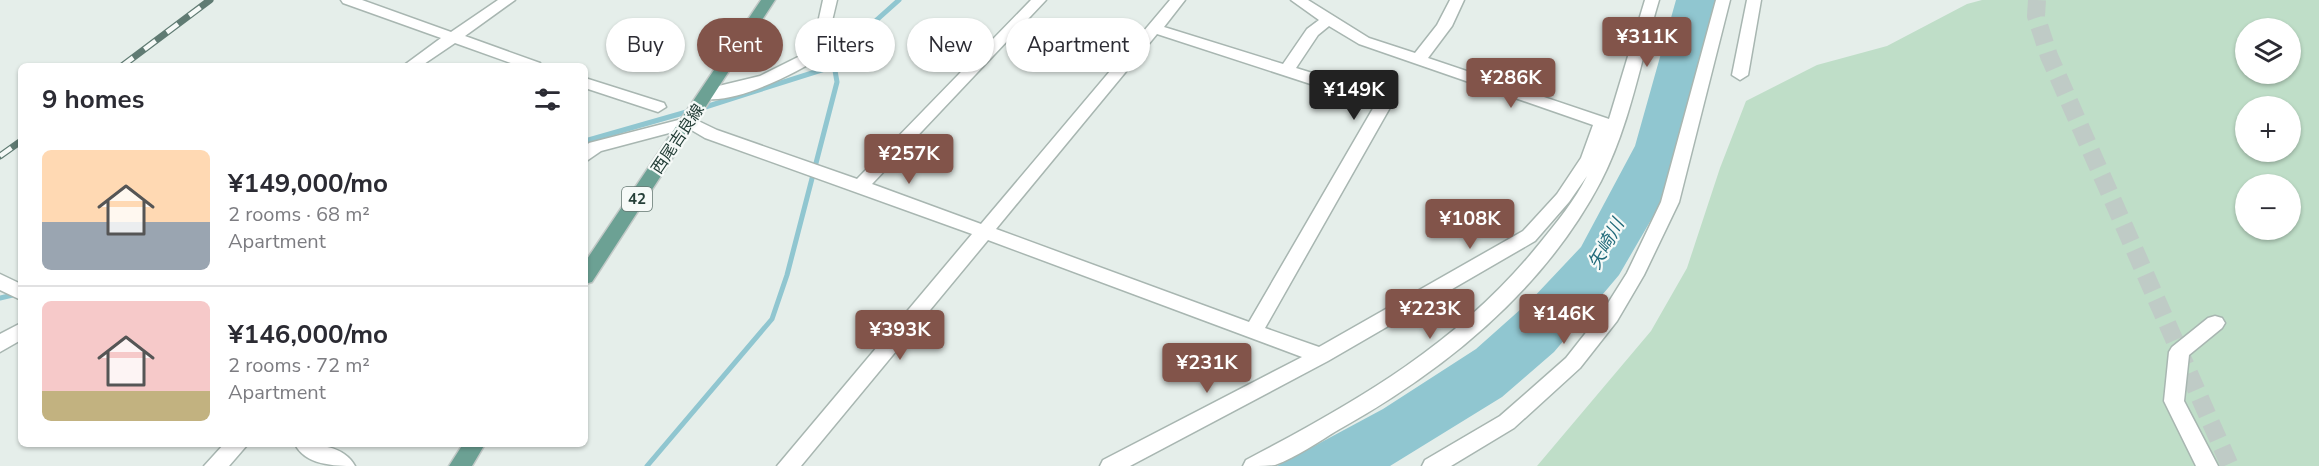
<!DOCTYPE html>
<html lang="en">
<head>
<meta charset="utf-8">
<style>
  body { margin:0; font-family:"Nunito Sans","Noto Sans JP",sans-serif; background:#f2f2f3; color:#2b2b33; height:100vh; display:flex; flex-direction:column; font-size:22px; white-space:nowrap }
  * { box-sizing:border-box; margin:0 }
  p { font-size:20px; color:#7c7c81 }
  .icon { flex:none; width:33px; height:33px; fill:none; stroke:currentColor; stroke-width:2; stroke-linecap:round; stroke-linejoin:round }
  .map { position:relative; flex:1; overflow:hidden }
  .details { position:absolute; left:18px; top:63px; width:570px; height:384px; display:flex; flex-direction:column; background:#fff; border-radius:9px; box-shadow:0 2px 4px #0004 }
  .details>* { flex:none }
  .guide { position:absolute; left:606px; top:18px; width:570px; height:54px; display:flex; gap:12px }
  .controls { position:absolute; left:2235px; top:18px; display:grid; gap:12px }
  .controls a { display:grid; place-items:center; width:66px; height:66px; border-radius:50%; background:#fff; box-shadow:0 2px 4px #0004; font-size:30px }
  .price { position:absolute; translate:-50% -51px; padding:0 14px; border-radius:6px; background:#82544a; color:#fff; font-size:20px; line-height:39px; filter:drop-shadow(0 2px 3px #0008) }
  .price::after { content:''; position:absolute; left:50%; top:36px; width:18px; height:14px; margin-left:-9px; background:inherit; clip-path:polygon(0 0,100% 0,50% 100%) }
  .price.current { background:#222; color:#fff }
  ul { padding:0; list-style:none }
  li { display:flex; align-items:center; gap:18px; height:150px; padding:0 24px }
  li+li { border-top:2px solid #e1e1e2 }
  li span { display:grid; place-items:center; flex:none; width:168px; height:120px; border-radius:9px; color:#555 }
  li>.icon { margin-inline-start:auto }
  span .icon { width:72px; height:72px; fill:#fffc; stroke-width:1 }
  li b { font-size:26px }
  h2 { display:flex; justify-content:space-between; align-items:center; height:72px; padding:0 24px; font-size:26px }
  .chip { padding:0 21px; border-radius:27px; background:#fff; box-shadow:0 2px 4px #0004; font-size:21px; line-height:54px }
  .chip.current { background:#82544a; color:#fff }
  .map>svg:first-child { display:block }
  .green { fill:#bfdec8; fill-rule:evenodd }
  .water { fill:#90c6d0 }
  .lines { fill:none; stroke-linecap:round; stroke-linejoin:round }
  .stream { stroke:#90c6d0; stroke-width:5 }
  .minor-tunnel { stroke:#bfcbc6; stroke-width:18; stroke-dasharray:18 9; stroke-linecap:butt }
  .minor-casing { stroke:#a8b6b1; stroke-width:3 }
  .major-casing { stroke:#c2c9c7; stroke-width:3 }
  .minor { fill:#fff; fill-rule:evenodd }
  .major { fill:#6ca194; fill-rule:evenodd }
  .rail-casing { stroke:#607b73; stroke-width:7 }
  .rail { stroke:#f6faf8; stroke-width:4.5; stroke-dasharray:14; stroke-linecap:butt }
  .labels { text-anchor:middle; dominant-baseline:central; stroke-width:4.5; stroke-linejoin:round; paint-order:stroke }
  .shield { fill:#f6faf8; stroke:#647772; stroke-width:1.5 }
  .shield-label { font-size:15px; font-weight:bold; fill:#253f38 }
  .street-label { font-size:16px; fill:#253f38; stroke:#f6faf8 }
  .water-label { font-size:18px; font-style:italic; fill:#206a7a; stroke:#f6faf8 }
</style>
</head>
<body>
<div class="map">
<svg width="2319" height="466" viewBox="0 0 2319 466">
  <rect width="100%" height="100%" fill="#e5eeea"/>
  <path class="green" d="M 1982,0 L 2319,0 L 2319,466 L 1537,466 L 1651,331 L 1687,268 L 1720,168 L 1746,101 L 1817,65 L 1887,46 L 1967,4 ZM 2246,28 L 2290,28 L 2290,74 L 2246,74 ZM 2246,106 L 2290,106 L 2290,152 L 2246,152 ZM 2246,184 L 2290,184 L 2290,230 L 2246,230 Z"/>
  <path class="water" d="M 1676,0 L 1716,0 L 1715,19 L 1683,138 L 1658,208 L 1619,275 L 1554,352 L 1502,397 L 1390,466 L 1277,466 L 1383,409 L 1476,349 L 1531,300 L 1581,247 L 1635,146 Z"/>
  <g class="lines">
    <path class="stream" d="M 699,109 L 831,67 L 833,59 L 899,0
      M 585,141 L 690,111
      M 0,298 L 21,293
      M 647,466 L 772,319 L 787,275 L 837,82 L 833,59"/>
    <path class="minor-tunnel" d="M 2037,0 L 2036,16 L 2049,56 L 2230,466"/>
    <g class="minor-casing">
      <path id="minor" d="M 341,0 L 362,0 L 451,32 L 498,0 L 515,0 L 465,36 L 540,63 L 542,66 L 519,66 L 455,43 L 421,66 L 403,66 L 441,38 L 343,3 Z
        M 823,0 L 837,0 L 824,55 C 798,72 733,106 702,98 L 700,94 L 702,90 L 760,76 L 812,50 Z
        M 1031,0 L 1046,0 L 872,184 L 981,224 L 1170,0 L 1185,0 L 1164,27 L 1283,64 L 1307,29 L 1319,20 L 1291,0 L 1308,0 L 1369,38 L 1415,53 L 1437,25 L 1450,0 L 1464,0 L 1452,26 L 1428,58 L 1609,119 L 1645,0 L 1659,0 C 1641,59 1630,125 1601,181 C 1544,290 1444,371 1338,430 C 1318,442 1297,457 1275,465 C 1266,466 1253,466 1243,466 L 1246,460 C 1357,402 1461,342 1540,243 C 1557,222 1575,200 1587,176 L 1569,202 L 1535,241 L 1328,361 L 1130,466 L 1100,466 L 1103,460 L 1302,357 L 988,240 L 801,466 L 777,466 L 972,234 L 705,138 L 688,128 L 601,151 L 585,162 L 585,147 L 589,143 L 690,117 L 717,130 L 857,179 ZM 1329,26 L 1359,44 L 1593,125 L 1581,158 L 1557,194 L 1523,231 L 1319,347 L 1265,328 L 1392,104 L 1384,95 L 1296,68 L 1318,35 ZM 1157,34 L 1375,105 L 1249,322 L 996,229 Z
        M 1716,0 L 1730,0 L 1679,202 L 1644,275 L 1617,321 L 1580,368 L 1514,428 L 1451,466 L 1422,466 L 1425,460 L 1500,416 L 1566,358 L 1603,311 L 1627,273 L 1661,202 Z
        M 1747,0 L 1761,0 L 1748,75 L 1740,80 L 1732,75 Z
        M 585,78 L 664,103 L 666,107 L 658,112 L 585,88 Z
        M 0,274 L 21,284 L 21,300 L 0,290 Z
        M 2215,316 L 2222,318 L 2225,323 L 2222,328 L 2189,355 L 2184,401 L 2218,466 L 2196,466 L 2164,401 L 2169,352 L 2172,347 L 2208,318 Z
        M 21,323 L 21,340 L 0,352 L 0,334 Z
        M 224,444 L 248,444 L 229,466 L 204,466 Z
        M 295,444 C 315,444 344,445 355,466 C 334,466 305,465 295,444 Z"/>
    </g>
    <g class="major-casing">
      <path id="major" d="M 761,0 L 775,0 L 592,282 L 585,284 L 585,262 Z
        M 463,444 L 485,444 L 472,466 L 449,466 Z"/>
    </g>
    <use href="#minor" class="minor"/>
    <use href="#major" class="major"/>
    <g class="rail-casing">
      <path id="rail" d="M 122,66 L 210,0
        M 0,156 L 21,141"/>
    </g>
    <use href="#rail" class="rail"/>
  </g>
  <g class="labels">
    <rect class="shield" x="622" y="187" width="30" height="24" rx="4.5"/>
    <g class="shield-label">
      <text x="637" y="199">42</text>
    </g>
    <g class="street-label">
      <text transform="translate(678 139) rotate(-56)">西尾吉良線</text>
    </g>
    <g class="water-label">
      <text transform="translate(1606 244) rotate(-61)">矢崎川</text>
    </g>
  </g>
</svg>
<div class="controls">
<a><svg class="icon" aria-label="layers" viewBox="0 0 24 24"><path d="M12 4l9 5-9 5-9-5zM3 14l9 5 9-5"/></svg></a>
<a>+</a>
<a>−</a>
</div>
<b class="price" style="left:1647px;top:68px">¥311K</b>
<b class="price" style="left:1511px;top:109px">¥286K</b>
<b class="price current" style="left:1354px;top:121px">¥149K</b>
<b class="price" style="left:909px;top:185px">¥257K</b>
<b class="price" style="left:1470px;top:250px">¥108K</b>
<b class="price" style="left:1430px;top:340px">¥223K</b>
<b class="price" style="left:1564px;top:345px">¥146K</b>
<b class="price" style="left:900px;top:361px">¥393K</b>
<b class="price" style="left:1207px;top:394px">¥231K</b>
<div class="guide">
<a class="chip">Buy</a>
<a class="chip current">Rent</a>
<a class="chip">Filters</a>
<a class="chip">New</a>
<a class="chip">Apartment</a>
</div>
<section class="details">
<h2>9 homes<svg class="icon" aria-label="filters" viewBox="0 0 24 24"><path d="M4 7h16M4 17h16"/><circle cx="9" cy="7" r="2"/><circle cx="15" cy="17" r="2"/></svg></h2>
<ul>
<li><span style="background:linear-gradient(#ffd9b3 60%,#9aa5b1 0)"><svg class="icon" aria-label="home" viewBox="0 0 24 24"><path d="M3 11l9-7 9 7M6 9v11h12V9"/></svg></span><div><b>¥149,000/mo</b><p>2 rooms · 68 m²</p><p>Apartment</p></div></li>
<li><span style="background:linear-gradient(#f6c9c9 75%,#c2b280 0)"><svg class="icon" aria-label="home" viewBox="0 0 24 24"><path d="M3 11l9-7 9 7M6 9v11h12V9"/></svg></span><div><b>¥146,000/mo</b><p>2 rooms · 72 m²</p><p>Apartment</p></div></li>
</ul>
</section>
</div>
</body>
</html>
